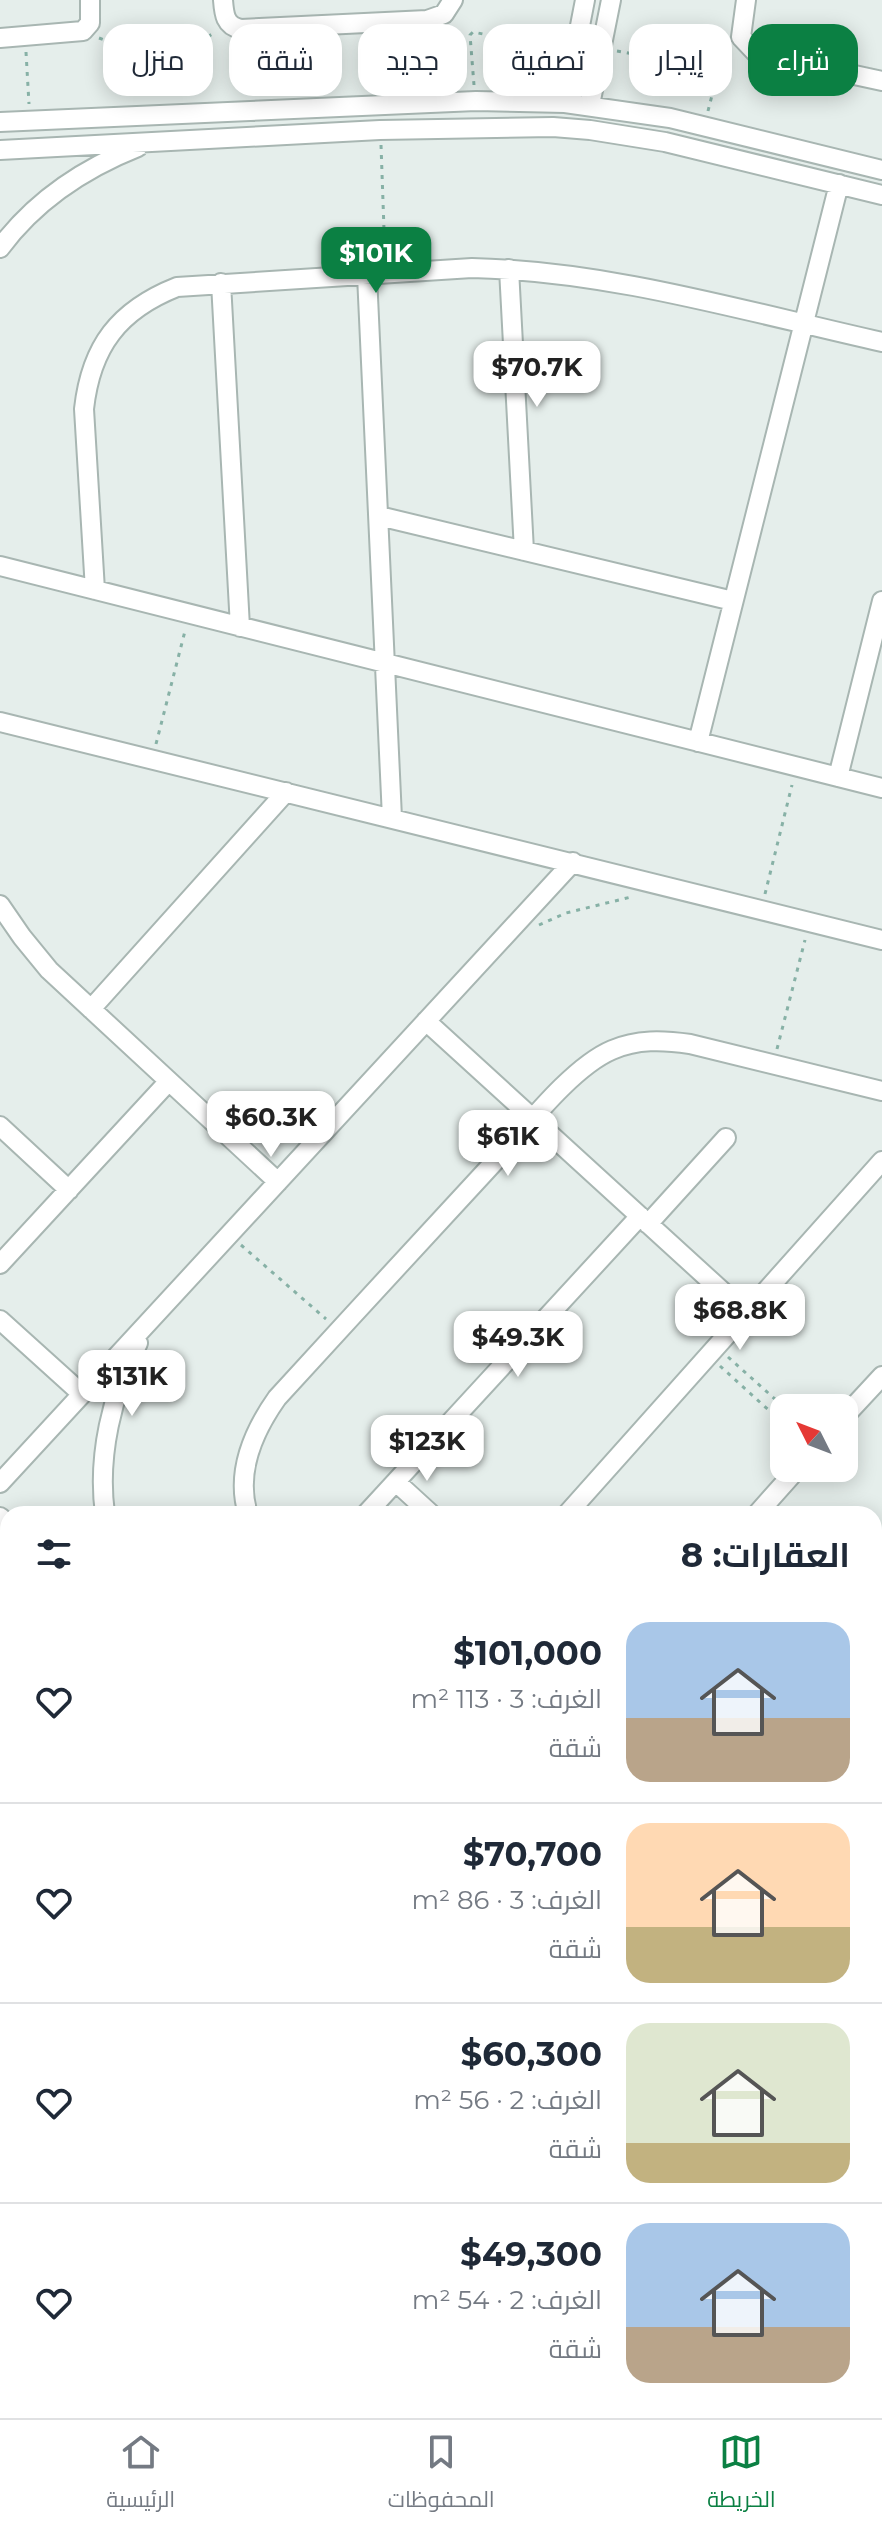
<!DOCTYPE html>
<html lang="ar">
<head>
<meta charset="utf-8">
<style>
  body { margin:0; font-family:Montserrat,Cairo,sans-serif; background:#f2f2f3; color:#1f2937; direction:rtl; height:100vh; display:flex; flex-direction:column; font-size:30px; white-space:nowrap }
  * { box-sizing:border-box; margin:0 }
  p { font-size:26px; color:#747a83 }
  .icon { flex:none; width:44px; height:44px; fill:none; stroke:currentColor; stroke-width:2; stroke-linecap:round; stroke-linejoin:round }
  .map { position:relative; flex:1; overflow:hidden; direction:ltr }
  .drawer { position:absolute; left:0px; top:1506px; width:882px; height:912px; display:flex; flex-direction:column; background:#fff; border-radius:24px 24px 0 0; box-shadow:0 4px 20px #0003; direction:rtl }
  .drawer>* { flex:none }
  .banner { position:absolute; left:24px; top:24px; width:834px; height:72px; direction:rtl; display:flex; gap:16px }
  .needle { width:52px; rotate:312deg }
  .fabs { position:absolute; left:770px; top:1394px; display:grid; gap:16px }
  .fabs a { display:grid; place-items:center; width:88px; height:88px; border-radius:16px; background:#fff; box-shadow:0 4px 20px #0003; font-size:40px }
  .price { position:absolute; translate:-50% -68px; padding:0 18px; border-radius:16px; background:#fff; color:#222; font-size:26px; line-height:52px; filter:drop-shadow(0 2px 4px #0008) }
  .price::after { content:''; position:absolute; left:50%; top:48px; width:24px; height:18px; margin-left:-12px; background:inherit; clip-path:polygon(0 0,100% 0,50% 100%) }
  .price.on { background:#0b8043; color:#fff }
  ul { padding:0; list-style:none }
  li { display:flex; align-items:center; gap:24px; height:200px; padding:0 32px }
  li+li { border-top:2px solid #e0e1e3 }
  li span { display:grid; place-items:center; flex:none; width:224px; height:160px; border-radius:24px; color:#555 }
  li>.icon { margin-inline-start:auto }
  span .icon { width:96px; height:96px; fill:#fffc; stroke-width:1 }
  li b { font-size:34px }
  h2 { display:flex; justify-content:space-between; align-items:center; height:96px; padding:0 32px; font-size:34px }
  .tag { padding:0 28px; border-radius:24px; background:#fff; box-shadow:0 4px 20px #0003; font-size:28px; line-height:72px }
  .tag.on { background:#0b8043; color:#fff }
  .menu { display:flex; justify-content:space-around; align-items:center; height:112px; border-top:2px solid #e0e1e3; background:#fff; font-size:22px; color:#747a83 }
  .menu a { display:grid; justify-items:center; gap:4px }
  .menu .on { color:#0b8043 }
  .map>svg:first-child { display:block }
  .lines { fill:none; stroke-linecap:round; stroke-linejoin:round }
  .minor-casing { stroke:#a8b6b2; stroke-width:22 }
  .major-casing { stroke:#c2cac8; stroke-width:28 }
  .path { stroke:#87b1a6; stroke-width:3; stroke-dasharray:4 6; stroke-linecap:butt }
  .minor { stroke:#fff; stroke-width:18 }
  .major { stroke:#6ba298; stroke-width:24 }
</style>
</head>
<body>
<div class="map">
<svg width="882" height="2418" viewBox="0 0 882 2418">
  <rect width="100%" height="100%" fill="#e5eeeb"/>
  <g class="lines">
    <g class="minor-casing">
      <path id="minor" d="M 223,0 C 224,14 225,26 241,29 L 427,20 L 444,14 L 453,0
        M 746,0 L 741,37 L 757,54 L 882,81
        M 0,38 L 83,31 L 90,23 L 90,0
        M 565,103 L 585,0
        M 590,105 L 611,0
        M 0,122 L 476,101 L 565,103 L 670,118 L 882,170
        M 0,150 L 380,130 L 553,127 L 590,130 L 665,142 L 882,195
        M 0,248 C 35,201 85,168 138,147
        M 509,269 L 524,551
        M 367,275 L 392,818
        M 221,283 L 240,627
        M 379,516 L 733,601
        M 0,566 L 882,788
        M 95,590 L 84,409 C 91,346 119,310 177,287 L 472,268 C 611,271 747,312 882,342
        M 0,722 L 882,940
        M 698,742 L 839,184
        M 838,777 L 882,601
        M 0,905 L 22,937 L 49,970 L 278,1182
        M 91,1009 L 286,792
        M 426,1021 L 746,1313
        M 0,1126 L 69,1190
        M 648,1224 L 726,1138
        M 0,1264 L 169,1081
        M 0,1320 L 82,1394
        M 844,1417 L 882,1376
        M 396,1482 L 431,1514
        M 0,1483 L 573,862
        M 105,1514 C 97,1456 112,1394 138,1343
        M 248,1514 C 235,1472 253,1432 277,1398 C 350,1318 423,1239 497,1159 C 526,1127 572,1067 612,1050 C 637,1039 663,1040 690,1044 L 882,1091
        M 366,1514 L 640,1216
        M 567,1514 L 882,1161
        M 757,1514 L 798,1468
        M 0,1517 L 8,1524
        M 874,1598 L 882,1589
        M 874,1633 L 882,1624
        M 874,1847 L 882,1838
        M 874,2114 L 882,2121
        M 874,2309 L 882,2316"/>
    </g>
    <g class="major-casing">
      <path id="major" d="M 0,1562 L 8,1569
        M 0,1614 L 8,1621
        M 874,2352 L 882,2359
        M 874,2409 L 882,2416"/>
    </g>
    <path class="path" d="M 99,38 L 112,43 L 207,37 L 216,32
      M 193,38 L 195,79 L 205,78 L 203,37
      M 368,41 L 370,90
      M 617,51 L 718,70
      M 26,52 L 29,104
      M 201,78 L 201,97
      M 474,85 L 470,35 L 473,32 L 557,49
      M 708,111 L 721,60 L 727,50
      M 381,145 L 385,258
      M 156,744 L 185,631
      M 765,894 L 792,785
      M 539,925 L 566,913 L 631,897
      M 777,1049 L 805,940
      M 241,1245 L 326,1319
      M 728,1357 L 785,1408
      M 720,1366 L 784,1424"/>
    <use href="#minor" class="minor"/>
    <use href="#major" class="major"/>
  </g>
</svg>
<div class="fabs">
<a><svg class="needle" viewBox="-14 -14 28 28"><path d="M0-13l5 13h-10z" fill="#e53935"/><path d="M0 13l5-13h-10z" fill="#747a83"/></svg></a>
</div>
<b class="price on" style="left:376px;top:295px">$101K</b>
<b class="price" style="left:537px;top:409px">$70.7K</b>
<b class="price" style="left:271px;top:1159px">$60.3K</b>
<b class="price" style="left:508px;top:1178px">$61K</b>
<b class="price" style="left:740px;top:1352px">$68.8K</b>
<b class="price" style="left:518px;top:1379px">$49.3K</b>
<b class="price" style="left:132px;top:1418px">$131K</b>
<b class="price" style="left:427px;top:1483px">$123K</b>
<div class="banner">
<a class="tag on">شراء</a>
<a class="tag">إيجار</a>
<a class="tag">تصفية</a>
<a class="tag">جديد</a>
<a class="tag">شقة</a>
<a class="tag">منزل</a>
</div>
<section class="drawer">
<h2>العقارات: 8<svg class="icon" aria-label="filters" viewBox="0 0 24 24"><path d="M4 7h16M4 17h16"/><circle cx="9" cy="7" r="2"/><circle cx="15" cy="17" r="2"/></svg></h2>
<ul>
<li><span style="background:linear-gradient(#a9c7e8 60%,#b9a48a 0)"><svg class="icon" aria-label="home" viewBox="0 0 24 24"><path d="M3 11l9-7 9 7M6 9v11h12V9"/></svg></span><div><b>$101,000</b><p>الغرف: 3 · 113 m²</p><p>شقة</p></div><svg class="icon" aria-label="heart" viewBox="0 0 24 24"><path d="M12 20l-8-8c-3-5 5-10 8-4 3-6 11-1 8 4z"/></svg></li>
<li><span style="background:linear-gradient(#ffd9b3 65%,#c2b280 0)"><svg class="icon" aria-label="home" viewBox="0 0 24 24"><path d="M3 11l9-7 9 7M6 9v11h12V9"/></svg></span><div><b>$70,700</b><p>الغرف: 3 · 86 m²</p><p>شقة</p></div><svg class="icon" aria-label="heart" viewBox="0 0 24 24"><path d="M12 20l-8-8c-3-5 5-10 8-4 3-6 11-1 8 4z"/></svg></li>
<li><span style="background:linear-gradient(#dfe7d0 75%,#c2b280 0)"><svg class="icon" aria-label="home" viewBox="0 0 24 24"><path d="M3 11l9-7 9 7M6 9v11h12V9"/></svg></span><div><b>$60,300</b><p>الغرف: 2 · 56 m²</p><p>شقة</p></div><svg class="icon" aria-label="heart" viewBox="0 0 24 24"><path d="M12 20l-8-8c-3-5 5-10 8-4 3-6 11-1 8 4z"/></svg></li>
<li><span style="background:linear-gradient(#a9c7e8 65%,#b9a48a 0)"><svg class="icon" aria-label="home" viewBox="0 0 24 24"><path d="M3 11l9-7 9 7M6 9v11h12V9"/></svg></span><div><b>$49,300</b><p>الغرف: 2 · 54 m²</p><p>شقة</p></div><svg class="icon" aria-label="heart" viewBox="0 0 24 24"><path d="M12 20l-8-8c-3-5 5-10 8-4 3-6 11-1 8 4z"/></svg></li>
</ul>
</section>
</div>
<nav class="menu">
<a class="on"><svg class="icon" aria-label="map" viewBox="0 0 24 24"><path d="M3 6l6-2 6 2 6-2v14l-6 2-6-2-6 2zM9 4v14M15 6v14"/></svg>الخريطة</a>
<a><svg class="icon" aria-label="saved" viewBox="0 0 24 24"><path d="M7 4h10v16l-5-4-5 4z"/></svg>المحفوظات</a>
<a><svg class="icon" aria-label="home" viewBox="0 0 24 24"><path d="M3 11l9-7 9 7M6 9v11h12V9"/></svg>الرئيسية</a>
</nav>
</body>
</html>
